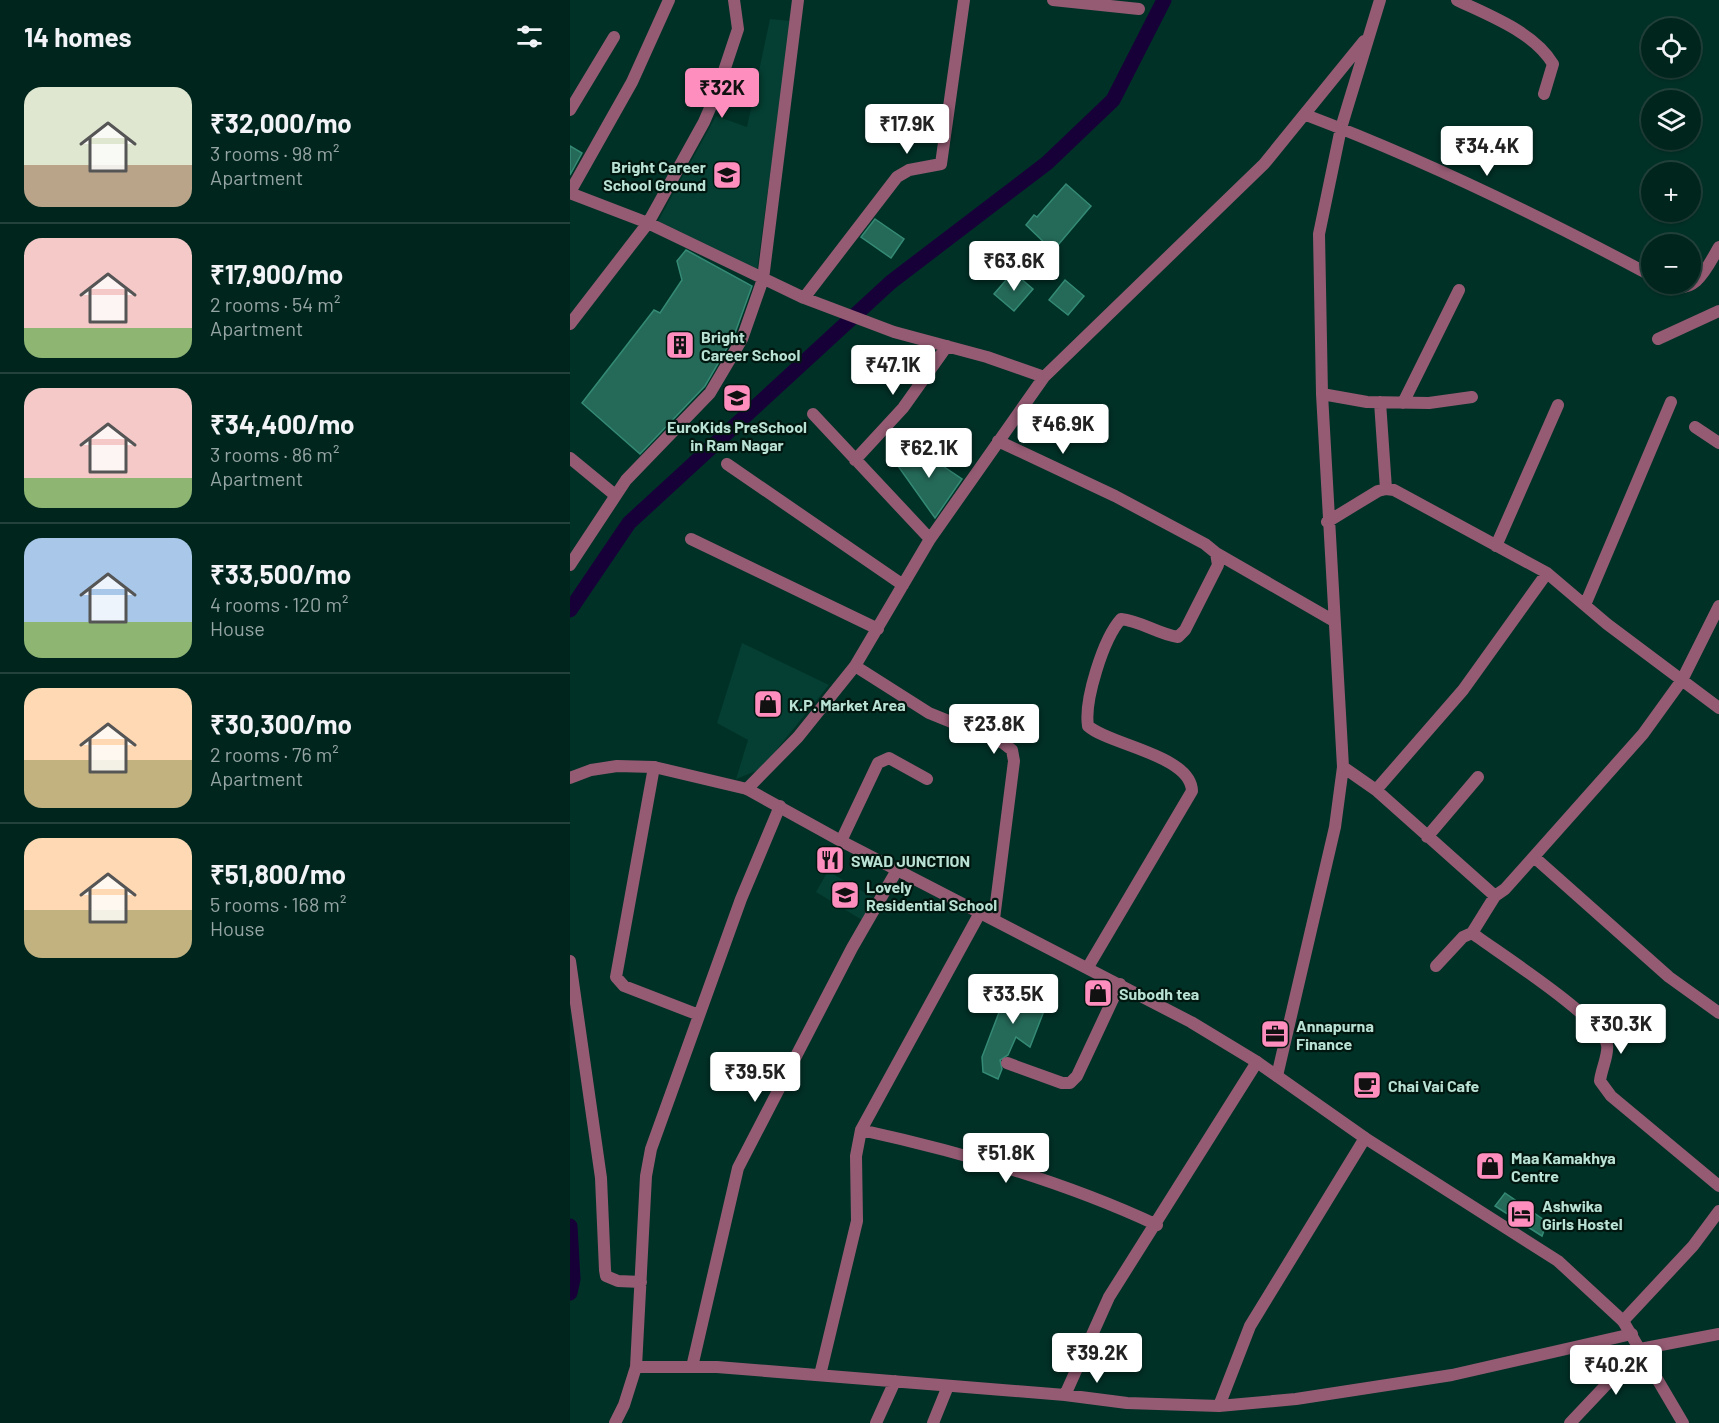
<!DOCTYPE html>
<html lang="en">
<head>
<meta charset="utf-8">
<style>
  body { margin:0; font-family:Barlow,sans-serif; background:#0e312a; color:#f1f3f6; height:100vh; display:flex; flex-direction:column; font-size:22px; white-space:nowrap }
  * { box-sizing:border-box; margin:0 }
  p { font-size:20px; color:#95a5a4 }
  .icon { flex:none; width:33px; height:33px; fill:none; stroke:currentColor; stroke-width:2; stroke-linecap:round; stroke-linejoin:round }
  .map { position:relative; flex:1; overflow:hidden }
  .sheet { display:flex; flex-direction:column; background:#00251d; width:570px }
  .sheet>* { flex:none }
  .controls { position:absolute; left:1071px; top:18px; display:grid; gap:12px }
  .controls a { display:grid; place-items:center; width:60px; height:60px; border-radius:50%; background:#00251d; box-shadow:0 2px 4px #0004,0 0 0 2px #22423b; font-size:30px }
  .price { position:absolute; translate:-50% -51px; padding:0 14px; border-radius:6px; background:#fff; color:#222; font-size:20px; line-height:39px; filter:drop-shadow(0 2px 3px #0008) }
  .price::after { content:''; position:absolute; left:50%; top:36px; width:18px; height:14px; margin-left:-9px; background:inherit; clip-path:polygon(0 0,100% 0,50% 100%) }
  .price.selected { background:#fe8ebe; color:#111 }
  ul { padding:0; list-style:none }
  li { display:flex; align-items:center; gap:18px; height:150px; padding:0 24px }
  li+li { border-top:2px solid #22423b }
  li span { display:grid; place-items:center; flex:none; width:168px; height:120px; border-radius:18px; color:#555 }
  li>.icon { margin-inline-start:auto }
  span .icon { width:72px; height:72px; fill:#fffc; stroke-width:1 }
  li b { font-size:26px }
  h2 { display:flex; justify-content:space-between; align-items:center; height:72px; padding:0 24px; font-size:26px }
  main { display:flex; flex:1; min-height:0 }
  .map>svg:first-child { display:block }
  .built { fill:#053e32 }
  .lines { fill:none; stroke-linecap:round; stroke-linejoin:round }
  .canal { stroke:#170038; stroke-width:15 }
  .building { fill:#256a59; stroke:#348a75; stroke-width:1.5 }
  .minor { stroke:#955b73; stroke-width:12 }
  .tertiary { stroke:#955b73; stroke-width:12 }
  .labels { text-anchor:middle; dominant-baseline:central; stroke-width:4.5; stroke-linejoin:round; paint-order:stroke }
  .poi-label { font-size:16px; font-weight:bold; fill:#b9e1d4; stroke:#001710; text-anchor:start }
</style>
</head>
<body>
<main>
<section class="sheet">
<h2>14 homes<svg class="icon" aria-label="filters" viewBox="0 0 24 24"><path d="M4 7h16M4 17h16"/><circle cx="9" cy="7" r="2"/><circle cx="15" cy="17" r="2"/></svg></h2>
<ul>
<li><span style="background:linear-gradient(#dfe7d0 65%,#b9a48a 0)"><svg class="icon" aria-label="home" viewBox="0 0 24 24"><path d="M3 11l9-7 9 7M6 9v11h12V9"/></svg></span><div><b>₹32,000/mo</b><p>3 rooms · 98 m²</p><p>Apartment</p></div></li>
<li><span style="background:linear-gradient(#f6c9c9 75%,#8fb573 0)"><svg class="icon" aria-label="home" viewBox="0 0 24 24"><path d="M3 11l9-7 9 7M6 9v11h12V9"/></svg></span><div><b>₹17,900/mo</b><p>2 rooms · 54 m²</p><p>Apartment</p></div></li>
<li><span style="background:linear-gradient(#f6c9c9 75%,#8fb573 0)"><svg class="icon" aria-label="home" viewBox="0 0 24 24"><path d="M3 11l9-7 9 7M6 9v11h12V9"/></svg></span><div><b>₹34,400/mo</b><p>3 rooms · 86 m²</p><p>Apartment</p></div></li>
<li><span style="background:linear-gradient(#a9c7e8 70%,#8fb573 0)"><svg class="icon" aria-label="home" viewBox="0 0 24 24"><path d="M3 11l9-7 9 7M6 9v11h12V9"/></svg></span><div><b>₹33,500/mo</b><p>4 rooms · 120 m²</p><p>House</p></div></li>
<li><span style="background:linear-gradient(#ffd9b3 60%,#c2b280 0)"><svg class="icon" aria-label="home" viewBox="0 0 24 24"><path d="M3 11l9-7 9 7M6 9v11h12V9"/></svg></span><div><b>₹30,300/mo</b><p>2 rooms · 76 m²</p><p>Apartment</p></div></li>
<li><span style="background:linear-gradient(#ffd9b3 60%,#c2b280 0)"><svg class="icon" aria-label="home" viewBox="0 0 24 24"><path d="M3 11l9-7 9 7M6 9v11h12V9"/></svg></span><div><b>₹51,800/mo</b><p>5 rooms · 168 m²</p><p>House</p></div></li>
</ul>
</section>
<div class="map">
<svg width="1149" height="1423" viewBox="0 0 1149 1423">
  <rect width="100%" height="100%" fill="#003127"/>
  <path class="built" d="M 200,19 L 221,21 L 187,270 L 88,221 L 146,116 L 177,127 Z
    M 172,643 L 259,685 L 191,769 L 166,779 L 178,740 L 147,723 Z
    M 258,871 L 304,898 L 292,920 L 246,892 Z"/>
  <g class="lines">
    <path class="canal" d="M 0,610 L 59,523 L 321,282 L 477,163 L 543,100 L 594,0
      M 0,1226 L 3,1279 L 0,1293"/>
  </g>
  <path class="building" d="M 0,146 L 12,153 L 0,175 Z
    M 496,184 L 521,206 L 483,251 L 456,225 L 464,215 L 467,217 Z
    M 305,219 L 334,239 L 321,258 L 291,237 Z
    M 116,250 L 182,286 L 164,336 L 135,386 L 70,454 L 12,403 L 84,310 L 90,313 L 112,280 L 107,261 Z
    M 443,272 L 463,289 L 444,311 L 424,294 Z
    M 495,280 L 514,296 L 498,315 L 479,300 Z
    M 340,444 L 392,479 L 365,518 L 328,466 Z
    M 441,981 L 479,998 L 460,1047 L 446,1037 L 438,1055 L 430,1060 L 432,1069 L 428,1079 L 413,1072 L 412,1057 Z
    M 935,1193 L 977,1222 L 972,1236 L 925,1206 Z"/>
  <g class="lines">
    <path class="minor" d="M 483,0 L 569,9
      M 887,0 C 920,16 964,32 983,64 L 974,94
      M 0,110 L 44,37
      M 736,115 C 855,160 970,216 1082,276
      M 0,192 L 62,82 L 99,0
      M 0,193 L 78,223 L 234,298 L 324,332 L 417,357 L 474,377
      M 1099,284 C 1126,296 1137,267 1149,247
      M 234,298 L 327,177 L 339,170 L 371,164 L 394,0
      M 0,324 L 78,223 L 134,122 L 147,92 L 168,29 L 164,0
      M 1088,339 L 1149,311
      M 752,394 L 797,402 L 859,403 L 902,397
      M 810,402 L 816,489
      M 833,403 L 889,290
      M 243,414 L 360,539
      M 1125,427 L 1149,443
      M 428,441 L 545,496 L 635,544 L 646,553 L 648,565 L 615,630 L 608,637 C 588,634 571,621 551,619 C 533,639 514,701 518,726 C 539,745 621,755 622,791 L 518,967
      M 0,458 L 45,495
      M 285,460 L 333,408 L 377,346
      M 157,464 L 333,585
      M 757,522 L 808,491 L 816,489 L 824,490 L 977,573 L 1037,624 L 1149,708
      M 121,539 L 308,629
      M 926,546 L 988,405
      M 646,553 L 764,621
      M 0,565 L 56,480 L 140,393 L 172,339 L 193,279 L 228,0
      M 1015,605 L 1101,402
      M 285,666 L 359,713 L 433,743 L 442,750 L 444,761 L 424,919
      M 84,767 L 46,977 L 54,986 L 129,1015
      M 773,767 L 806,790 L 925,896
      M 177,789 L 228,737 L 285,666 L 360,539 L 474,377 L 694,164 L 794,41
      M 806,790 L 893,690 L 977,573
      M 857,837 L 908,777
      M 271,841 L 308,763 L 319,758 L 357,779
      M 964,857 L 1099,977 L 1149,1013
      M 902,933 C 926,951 1034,1020 1037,1045 C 1039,1054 1031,1070 1030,1081 L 1041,1096 L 1149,1186
      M 0,961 L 31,1178 L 35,1270 L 36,1276 L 48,1281 L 71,1282
      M 866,966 L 893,937 L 902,933 L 925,896 L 935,889 L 1073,734 L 1112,680 L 1149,606
      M 437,1063 L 492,1083 L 500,1083 L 507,1076 L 550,984
      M 707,1076 L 765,827 L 773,767 L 752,394 L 749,234 L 771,128 L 810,0
      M 291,1130 C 392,1152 493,1181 587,1225
      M 1053,1321 L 1123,1246 L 1149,1211
      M 66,1367 L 76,1176 L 81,1149 L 171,899 L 210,806
      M 122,1367 L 168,1168 L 282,948 L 327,870
      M 250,1375 L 287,1221 L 286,1156 L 291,1130 L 411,911
      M 495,1395 L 539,1297 L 687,1062
      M 649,1406 L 680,1326 L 795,1138
      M 45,1423 L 54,1405 L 66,1367 L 147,1367 L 495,1395 L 557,1403 L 649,1406 L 726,1399 L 882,1375 L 1062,1334
      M 306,1423 L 325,1381
      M 363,1423 L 378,1386
      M 1000,1423 L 1070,1349 L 1149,1334"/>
    <path class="tertiary" d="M 0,778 L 21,770 L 47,766 L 84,767 L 177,789 L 271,841 L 621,1022 L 687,1062 L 795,1138 L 988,1261 L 1053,1321 L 1113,1423"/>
  </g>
  <defs>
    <g id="school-square" transform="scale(1.5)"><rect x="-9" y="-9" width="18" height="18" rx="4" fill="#fe8ebe" stroke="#001710"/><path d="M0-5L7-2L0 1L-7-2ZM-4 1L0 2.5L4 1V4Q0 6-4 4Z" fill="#111"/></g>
    <g id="building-square" transform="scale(1.5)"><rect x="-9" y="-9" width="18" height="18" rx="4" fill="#fe8ebe" stroke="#001710"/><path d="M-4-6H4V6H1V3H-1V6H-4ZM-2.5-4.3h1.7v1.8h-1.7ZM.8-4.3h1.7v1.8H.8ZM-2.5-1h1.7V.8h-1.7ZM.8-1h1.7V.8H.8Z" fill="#111"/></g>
    <g id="shop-square" transform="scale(1.5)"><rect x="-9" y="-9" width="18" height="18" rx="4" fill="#fe8ebe" stroke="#001710"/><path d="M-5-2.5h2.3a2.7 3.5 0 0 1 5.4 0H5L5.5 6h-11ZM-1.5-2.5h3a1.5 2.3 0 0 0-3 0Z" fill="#111"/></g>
    <g id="restaurant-square" transform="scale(1.5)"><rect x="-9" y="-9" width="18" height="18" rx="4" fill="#fe8ebe" stroke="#001710"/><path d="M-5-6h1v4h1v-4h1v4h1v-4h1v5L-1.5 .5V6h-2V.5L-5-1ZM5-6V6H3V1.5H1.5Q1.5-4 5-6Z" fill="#111"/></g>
    <g id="office-square" transform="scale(1.5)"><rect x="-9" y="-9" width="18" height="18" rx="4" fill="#fe8ebe" stroke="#001710"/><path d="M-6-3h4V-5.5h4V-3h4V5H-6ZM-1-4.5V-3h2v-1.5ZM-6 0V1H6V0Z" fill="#111"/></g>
    <g id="cafe-square" transform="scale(1.5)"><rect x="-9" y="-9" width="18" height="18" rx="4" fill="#fe8ebe" stroke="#001710"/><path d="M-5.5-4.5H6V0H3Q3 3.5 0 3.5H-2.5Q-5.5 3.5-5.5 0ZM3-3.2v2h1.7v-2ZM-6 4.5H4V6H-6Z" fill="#111"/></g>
    <g id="hotel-square" transform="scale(1.5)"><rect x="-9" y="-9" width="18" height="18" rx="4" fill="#fe8ebe" stroke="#001710"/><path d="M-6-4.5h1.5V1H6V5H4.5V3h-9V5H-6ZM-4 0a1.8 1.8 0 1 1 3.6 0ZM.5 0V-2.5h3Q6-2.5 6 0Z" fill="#111"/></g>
  </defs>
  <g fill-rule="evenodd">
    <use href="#school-square" x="157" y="175"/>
    <use href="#building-square" x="110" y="345"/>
    <use href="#school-square" x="167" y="398"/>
    <use href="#shop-square" x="198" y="704"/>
    <use href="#restaurant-square" x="260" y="860"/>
    <use href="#school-square" x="275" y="895"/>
    <use href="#shop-square" x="528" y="993"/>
    <use href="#office-square" x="705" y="1034"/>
    <use href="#cafe-square" x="797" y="1085"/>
    <use href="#shop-square" x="920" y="1166"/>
    <use href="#hotel-square" x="951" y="1214"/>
  </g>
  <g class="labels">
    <g class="poi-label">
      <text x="136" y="166" text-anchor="end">Bright Career<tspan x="136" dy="18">School Ground</tspan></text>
      <text x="131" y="336">Bright<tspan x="131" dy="18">Career School</tspan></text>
      <text x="167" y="426" text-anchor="middle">EuroKids PreSchool<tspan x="167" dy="18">in Ram Nagar</tspan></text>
      <text x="219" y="704">K.P. Market Area</text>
      <text x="281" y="860">SWAD JUNCTION</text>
      <text x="296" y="886">Lovely<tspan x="296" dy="18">Residential School</tspan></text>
      <text x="549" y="993">Subodh tea</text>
      <text x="726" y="1025">Annapurna<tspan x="726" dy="18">Finance</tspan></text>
      <text x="818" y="1085">Chai Vai Cafe</text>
      <text x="941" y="1157">Maa Kamakhya<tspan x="941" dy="18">Centre</tspan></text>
      <text x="972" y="1205">Ashwika<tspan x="972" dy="18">Girls Hostel</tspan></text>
    </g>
  </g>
</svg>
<div class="controls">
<a><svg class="icon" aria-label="locate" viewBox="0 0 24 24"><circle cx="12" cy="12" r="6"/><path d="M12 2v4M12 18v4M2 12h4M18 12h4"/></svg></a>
<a><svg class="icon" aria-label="layers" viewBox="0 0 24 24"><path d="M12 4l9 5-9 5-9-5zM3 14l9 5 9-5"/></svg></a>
<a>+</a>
<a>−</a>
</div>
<b class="price selected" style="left:152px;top:119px">₹32K</b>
<b class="price" style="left:337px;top:155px">₹17.9K</b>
<b class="price" style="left:917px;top:177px">₹34.4K</b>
<b class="price" style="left:444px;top:292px">₹63.6K</b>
<b class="price" style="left:323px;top:396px">₹47.1K</b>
<b class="price" style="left:493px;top:455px">₹46.9K</b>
<b class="price" style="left:359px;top:479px">₹62.1K</b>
<b class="price" style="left:424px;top:755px">₹23.8K</b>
<b class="price" style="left:443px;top:1025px">₹33.5K</b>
<b class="price" style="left:1051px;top:1055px">₹30.3K</b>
<b class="price" style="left:185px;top:1103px">₹39.5K</b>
<b class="price" style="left:436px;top:1184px">₹51.8K</b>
<b class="price" style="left:527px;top:1384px">₹39.2K</b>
<b class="price" style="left:1046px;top:1396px">₹40.2K</b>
</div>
</main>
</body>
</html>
